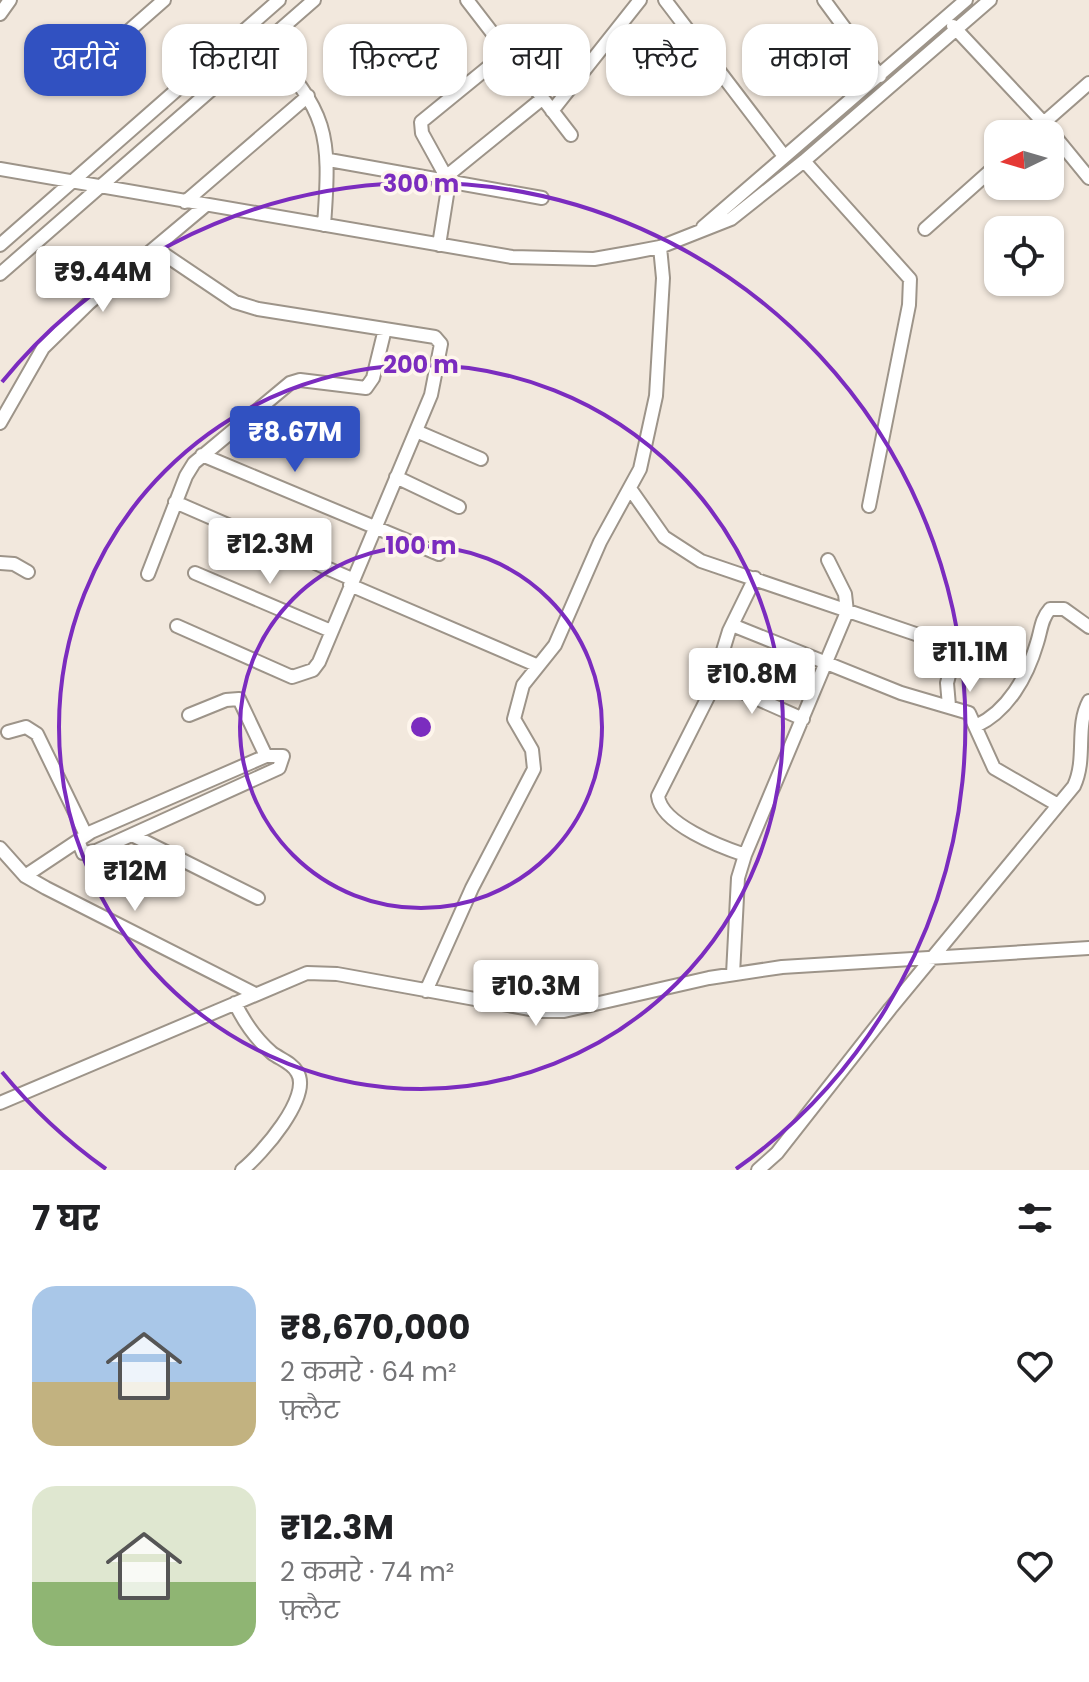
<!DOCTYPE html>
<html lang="hi">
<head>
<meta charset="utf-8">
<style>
  body { margin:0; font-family:Poppins,"Noto Sans Devanagari",sans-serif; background:#f6f6f6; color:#202124; height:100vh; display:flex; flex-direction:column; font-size:30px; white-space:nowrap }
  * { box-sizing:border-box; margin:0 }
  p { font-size:26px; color:#757577 }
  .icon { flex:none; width:44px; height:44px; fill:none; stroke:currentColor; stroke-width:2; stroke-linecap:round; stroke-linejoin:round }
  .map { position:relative; height:1170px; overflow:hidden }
  .panel { display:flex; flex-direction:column; background:#fff; flex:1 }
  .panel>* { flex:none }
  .banner { position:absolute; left:24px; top:24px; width:1042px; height:72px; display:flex; gap:16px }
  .needle { width:52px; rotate:265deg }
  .tools { position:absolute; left:984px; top:120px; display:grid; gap:16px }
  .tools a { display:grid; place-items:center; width:80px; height:80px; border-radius:16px; background:#fff; box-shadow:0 2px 6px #0004; font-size:40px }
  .price { position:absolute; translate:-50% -68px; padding:0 18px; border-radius:8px; background:#fff; color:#222; font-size:26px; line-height:52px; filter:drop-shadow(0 2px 4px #0008) }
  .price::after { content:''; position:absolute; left:50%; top:48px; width:24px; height:18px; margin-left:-12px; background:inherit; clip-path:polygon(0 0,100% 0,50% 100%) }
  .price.current { background:#3151c1; color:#fff }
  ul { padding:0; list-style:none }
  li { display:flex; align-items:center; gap:24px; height:200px; padding:0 32px }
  li span { display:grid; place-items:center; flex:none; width:224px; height:160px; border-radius:24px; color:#555 }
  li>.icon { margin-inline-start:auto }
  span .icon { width:96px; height:96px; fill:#fffc; stroke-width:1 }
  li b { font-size:34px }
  h2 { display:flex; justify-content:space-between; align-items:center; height:96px; padding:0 32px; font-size:34px }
  .tag { padding:0 28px; border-radius:24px; background:#fff; box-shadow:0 2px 6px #0004; font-size:28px; line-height:72px }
  .tag.current { background:#3151c1; color:#fff }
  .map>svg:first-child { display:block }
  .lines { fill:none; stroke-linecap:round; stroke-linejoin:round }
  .minor-casing { stroke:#9d9489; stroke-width:16 }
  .minor { stroke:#fff; stroke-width:12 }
  .ring { fill:none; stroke:#7b2cbf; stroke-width:4 }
  .centre { fill:#7b2cbf; stroke:#fef6ec; stroke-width:4 }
  .ring-label { font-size:24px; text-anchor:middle; font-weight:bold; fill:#7b2cbf; stroke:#fef6ec; stroke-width:7; stroke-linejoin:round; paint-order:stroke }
</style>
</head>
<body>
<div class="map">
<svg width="1089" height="1170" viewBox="0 0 1089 1170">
  <rect width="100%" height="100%" fill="#f2e8dd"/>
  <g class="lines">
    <g class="minor-casing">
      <path id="minor" d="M 467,0 L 571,135
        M 665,0 L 784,156
        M 824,0 L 880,76
        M 0,14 L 10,0
        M 953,26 L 1044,123 L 1089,178
        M 264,43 C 328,113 331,132 324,225
        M 82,72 L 164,0
        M 552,111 L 640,0
        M 1031,134 L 1089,83
        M 329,160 L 542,198
        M 804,161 L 910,279 L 909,305 L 869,506
        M 0,169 L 512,257 L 594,259 L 634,252 L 660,247 L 731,219 L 804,161 L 990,0
        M 448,175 L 543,98
        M 185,202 L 308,96
        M 703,227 L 966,0
        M 925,229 L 998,164
        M 0,245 L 279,0
        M 439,245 L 449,182 L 422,133 L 421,122 L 507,52
        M 155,248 L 235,302 L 258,309 L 435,337 L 441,344 L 431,395 L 319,662 L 313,670 L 292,677 L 177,626
        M 0,274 L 314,0
        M 0,423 L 43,348 L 89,303 L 206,205
        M 416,431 L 481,459
        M 202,455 L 439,554
        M 396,477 L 459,507
        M 631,490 L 664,537 L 701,561 L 948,645 L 955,652 L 947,683 L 949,706
        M 175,502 L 352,579
        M 0,563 L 14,564 L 28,572
        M 195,573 L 331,631
        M 148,574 L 186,476 L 194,463 L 290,383 L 300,380 L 366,388 L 373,378 L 385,329
        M 350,585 L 536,665
        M 732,625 L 901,693 L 969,713 L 994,768 L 1058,805
        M 715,680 L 803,719
        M 189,715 L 226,700 L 239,699 L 266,756
        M 976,726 C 1008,711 1027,677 1037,643 C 1041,631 1041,619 1050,609 L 1064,609 L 1089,627
        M 8,732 L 26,727 L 37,734 L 86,835
        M 132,835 L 258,898
        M 0,848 L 25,876 L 46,888 L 255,994
        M 745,855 C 721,847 661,824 658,796 L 710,693 L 729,631 L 755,578
        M 25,876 L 91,832 L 266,756 L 283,756 L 279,768 L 96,851 L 83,853 L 79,843
        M 733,974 L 738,878 L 745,855 L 847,612 L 845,594 L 828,560
        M 426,991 L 472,888 L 534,769 L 532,750 L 514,719 L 523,685 L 555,645 L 600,542 L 640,469 L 656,396 L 663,278 L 660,247
        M 235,1003 C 244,1022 256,1039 272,1053 C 280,1059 292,1063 297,1072 C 313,1096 261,1155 242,1170
        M 0,1103 L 307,973 L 337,974 L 541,1011 L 564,1011 L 709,978 L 782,967 L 1089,948
        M 758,1170 L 777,1153 L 890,1009 L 1074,786 C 1087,758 1075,727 1089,701"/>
    </g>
    <use href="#minor" class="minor"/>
  </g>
  <g class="ring">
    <circle cx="421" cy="727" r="181"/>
    <circle cx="421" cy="727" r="362"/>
    <path d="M106 1169A543 543 0 0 1 2 1072M2 382A543 543 0 1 1 736 1169"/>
  </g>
  <circle cx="421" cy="727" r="12" class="centre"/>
  <g class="ring-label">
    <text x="421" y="192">300 m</text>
    <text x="421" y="373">200 m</text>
    <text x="421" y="554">100 m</text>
  </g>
</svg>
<div class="tools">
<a><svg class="needle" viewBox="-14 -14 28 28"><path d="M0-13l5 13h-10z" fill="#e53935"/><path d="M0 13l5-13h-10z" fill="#757577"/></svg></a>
<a><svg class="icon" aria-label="locate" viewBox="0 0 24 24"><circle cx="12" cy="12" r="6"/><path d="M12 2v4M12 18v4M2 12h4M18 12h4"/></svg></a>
</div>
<b class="price" style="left:103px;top:314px">₹9.44M</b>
<b class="price current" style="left:295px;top:474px">₹8.67M</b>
<b class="price" style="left:270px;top:586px">₹12.3M</b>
<b class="price" style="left:970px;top:694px">₹11.1M</b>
<b class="price" style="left:752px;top:716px">₹10.8M</b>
<b class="price" style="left:135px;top:913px">₹12M</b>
<b class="price" style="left:536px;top:1028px">₹10.3M</b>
<div class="banner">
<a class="tag current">खरीदें</a>
<a class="tag">किराया</a>
<a class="tag">फ़िल्टर</a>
<a class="tag">नया</a>
<a class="tag">फ़्लैट</a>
<a class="tag">मकान</a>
</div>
</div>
<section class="panel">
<h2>7 घर<svg class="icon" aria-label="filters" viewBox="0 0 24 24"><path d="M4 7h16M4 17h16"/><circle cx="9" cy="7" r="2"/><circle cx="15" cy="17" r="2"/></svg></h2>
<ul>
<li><span style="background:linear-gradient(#a9c7e8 60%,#c2b280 0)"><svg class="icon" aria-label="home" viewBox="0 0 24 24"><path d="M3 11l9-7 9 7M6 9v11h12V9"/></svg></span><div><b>₹8,670,000</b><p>2 कमरे · 64 m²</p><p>फ़्लैट</p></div><svg class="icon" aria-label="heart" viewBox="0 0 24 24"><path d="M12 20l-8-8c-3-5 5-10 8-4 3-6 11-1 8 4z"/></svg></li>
<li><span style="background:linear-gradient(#dfe7d0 60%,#8fb573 0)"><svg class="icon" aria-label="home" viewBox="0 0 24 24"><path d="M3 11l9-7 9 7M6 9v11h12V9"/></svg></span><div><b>₹12.3M</b><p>2 कमरे · 74 m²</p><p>फ़्लैट</p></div><svg class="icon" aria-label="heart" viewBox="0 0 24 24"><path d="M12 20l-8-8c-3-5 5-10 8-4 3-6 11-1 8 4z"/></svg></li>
</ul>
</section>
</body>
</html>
